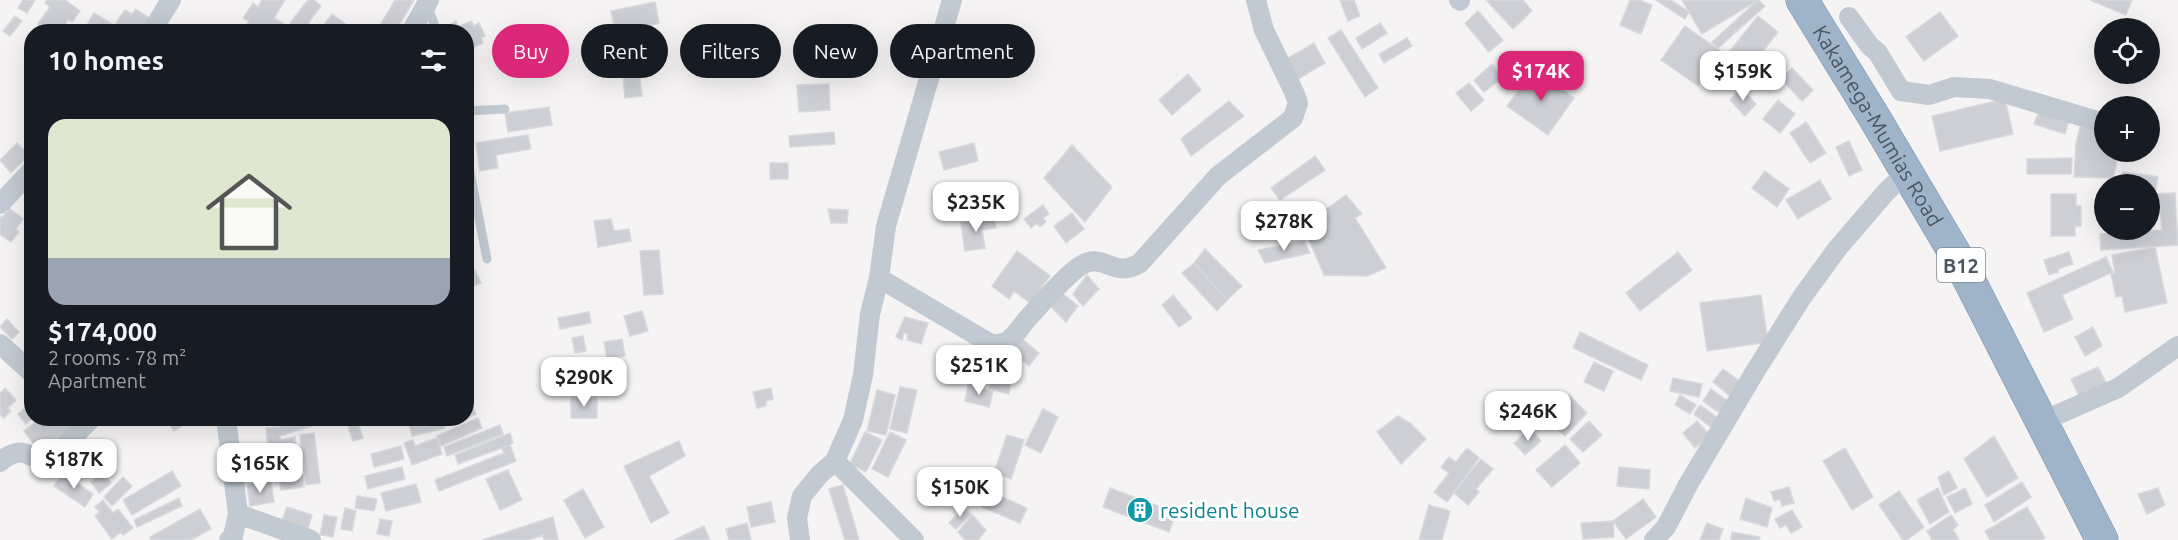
<!DOCTYPE html>
<html lang="en">
<head>
<meta charset="utf-8">
<style>
  body { margin:0; font-family:Ubuntu,sans-serif; background:#20242c; color:#f1f3f6; height:100vh; display:flex; flex-direction:column; font-size:22px; white-space:nowrap }
  * { box-sizing:border-box; margin:0 }
  p { font-size:20px; color:#9ea1a6 }
  .icon { flex:none; width:33px; height:33px; fill:none; stroke:currentColor; stroke-width:2; stroke-linecap:round; stroke-linejoin:round }
  .map { position:relative; flex:1; overflow:hidden }
  .side { position:absolute; left:24px; top:24px; width:450px; height:402px; display:flex; flex-direction:column; background:#171b24; border-radius:24px; box-shadow:0 6px 24px #0002 }
  .side>* { flex:none }
  .banner { position:absolute; left:492px; top:24px; width:570px; height:54px; display:flex; gap:12px }
  .tools { position:absolute; left:2094px; top:18px; display:grid; gap:12px }
  .tools a { display:grid; place-items:center; width:66px; height:66px; border-radius:50%; background:#171b24; box-shadow:0 6px 24px #0002; font-size:30px }
  .price { position:absolute; translate:-50% -51px; padding:0 14px; border-radius:12px; background:#fff; color:#222; font-size:20px; line-height:39px; filter:drop-shadow(0 2px 3px #0008) }
  .price::after { content:''; position:absolute; left:50%; top:36px; width:18px; height:14px; margin-left:-9px; background:inherit; clip-path:polygon(0 0,100% 0,50% 100%) }
  .price.current { background:#db2777; color:#fff }
  ul { padding:0; list-style:none }
  li { display:grid; align-content:center; gap:12px; height:318px; padding:0 24px }
  li span { display:grid; place-items:center; height:186px; border-radius:18px; color:#555 }
  li>.icon { margin-inline-start:auto }
  span .icon { width:108px; height:108px; fill:#fffc; stroke-width:1 }
  li b { font-size:26px }
  h2 { display:flex; justify-content:space-between; align-items:center; height:72px; padding:0 24px; font-size:26px }
  .chip { padding:0 21px; border-radius:27px; background:#171b24; box-shadow:0 6px 24px #0002; font-size:21px; line-height:54px }
  .chip.current { background:#db2777; color:#fff }
  .map>svg:first-child { display:block }
  .building { fill:#cdcfd5; stroke:#d7d9de; stroke-width:1.5 }
  .lines { fill:none; stroke-linecap:round; stroke-linejoin:round }
  .trunk-casing { stroke:#7690ad; stroke-width:33 }
  .service { stroke:#c1cad2; stroke-width:9 }
  .minor { stroke:#c1cad2; stroke-width:20 }
  .trunk { stroke:#9fb4c9; stroke-width:32 }
  .labels { text-anchor:middle; dominant-baseline:central; stroke-width:6; stroke-linejoin:round; paint-order:stroke }
  .shield { fill:#fff; stroke:#808990; stroke-width:1.5 }
  .shield-label { font-size:20px; font-weight:bold; fill:#4a5661 }
  .street-label { font-size:21px; fill:#4a5661; stroke:#fff }
  .culture-label { font-size:21px; fill:#0d838f; stroke:#fff; text-anchor:start }
</style>
</head>
<body>
<div class="map">
<svg width="2178" height="540" viewBox="0 0 2178 540">
  <rect width="100%" height="100%" fill="#f5f3f3"/>
  <path class="building" d="M 23,0 L 35,0 L 27,13 L 18,8 Z
    M 47,0 L 65,0 L 80,11 L 72,22 L 68,20 L 60,32 L 48,32 L 38,24 L 50,7 L 45,3 Z
    M 262,0 L 285,0 L 274,18 L 284,24 L 279,32 L 271,28 L 269,32 L 249,32 L 244,29 L 249,21 L 243,18 L 253,3 L 258,7 Z
    M 308,0 L 314,0 L 321,6 L 308,23 L 315,29 L 313,32 L 301,32 L 290,23 Z
    M 395,0 L 414,0 L 395,32 L 376,32 Z
    M 1340,0 L 1354,0 L 1360,16 L 1348,21 Z
    M 1486,0 L 1523,0 L 1532,11 L 1513,29 Z
    M 1630,0 L 1639,0 L 1652,5 L 1641,34 L 1620,25 Z
    M 1656,0 L 1671,0 L 1689,12 L 1685,19 Z
    M 1682,0 L 1758,0 L 1702,34 Z
    M 1758,0 L 1765,6 L 1718,48 L 1712,42 Z
    M 2090,0 L 2132,0 L 2126,15 Z
    M 655,2 L 659,23 L 652,25 L 653,32 L 633,37 L 632,32 L 627,32 L 629,40 L 618,43 L 611,11 Z
    M 136,9 L 149,18 L 139,32 L 127,32 L 116,23 L 125,10 L 132,14 Z
    M 1478,11 L 1503,40 L 1489,52 L 1465,23 Z
    M 1940,12 L 1958,36 L 1924,61 L 1906,37 Z
    M 94,13 L 114,25 L 110,32 L 102,32 L 88,23 Z
    M 332,14 L 347,25 L 342,32 L 319,32 Z
    M 15,16 L 22,21 L 10,36 L 3,31 Z
    M 1758,16 L 1778,32 L 1750,67 L 1730,51 Z
    M 456,21 L 458,27 L 471,21 L 474,26 L 479,23 L 485,36 L 481,38 L 483,43 L 466,51 L 466,32 L 448,32 L 446,27 Z
    M 1380,23 L 1387,33 L 1362,49 L 1356,38 Z
    M 1685,26 L 1722,52 L 1698,86 L 1661,60 Z
    M 532,27 L 540,67 L 513,72 L 506,32 Z
    M 1341,30 L 1378,88 L 1365,97 L 1328,38 Z
    M 1407,38 L 1412,46 L 1384,63 L 1379,54 Z
    M 1314,43 L 1325,63 L 1295,81 L 1283,61 Z
    M 983,51 L 995,70 L 989,74 L 983,64 L 966,75 L 960,65 Z
    M 730,57 L 732,71 L 704,73 L 703,60 Z
    M 1492,64 L 1502,78 L 1484,92 L 1474,80 Z
    M 1792,68 L 1813,90 L 1802,101 L 1781,79 Z
    M 1534,69 L 1574,98 L 1548,135 L 1507,106 Z
    M 639,72 L 642,96 L 625,98 L 623,74 Z
    M 1188,74 L 1201,90 L 1172,115 L 1159,100 Z
    M 1469,83 L 1484,100 L 1471,111 L 1456,93 Z
    M 829,84 L 830,110 L 799,112 L 797,85 Z
    M 1741,88 L 1756,104 L 1745,116 L 1730,100 Z
    M 2005,99 L 2013,134 L 1940,151 L 1932,116 Z
    M 1778,100 L 1795,114 L 1780,133 L 1763,119 Z
    M 1229,101 L 1244,116 L 1191,156 L 1181,139 Z
    M 549,107 L 552,125 L 508,132 L 505,113 Z
    M 2039,111 L 2069,120 L 2065,134 L 2034,124 Z
    M 1806,122 L 1826,153 L 1810,163 L 1790,133 Z
    M 2081,124 L 2104,130 L 2104,152 L 2119,152 L 2113,178 L 2074,177 L 2076,143 Z
    M 834,132 L 835,144 L 790,147 L 789,136 Z
    M 528,135 L 531,149 L 496,155 L 498,168 L 480,171 L 476,143 Z
    M 1849,141 L 1862,170 L 1849,176 L 1836,147 Z
    M 17,143 L 29,155 L 11,173 L 0,160 Z
    M 974,143 L 978,161 L 944,170 L 939,152 Z
    M 1072,145 L 1112,187 L 1085,222 L 1044,178 Z
    M 1315,156 L 1325,170 L 1280,200 L 1271,188 Z
    M 2072,158 L 2071,174 L 2027,174 L 2027,159 Z
    M 770,163 L 788,163 L 788,179 L 770,179 Z
    M 1765,171 L 1789,189 L 1777,207 L 1752,188 Z
    M 2123,172 L 2158,177 L 2155,194 L 2150,193 L 2150,184 L 2121,184 Z
    M 1820,180 L 1831,199 L 1798,219 L 1786,200 Z
    M 2175,193 L 2178,245 L 2101,250 L 2100,234 L 2162,230 L 2160,208 L 2150,209 L 2150,194 Z
    M 2051,194 L 2076,194 L 2076,206 L 2081,206 L 2081,226 L 2075,226 L 2075,236 L 2051,236 Z
    M 1346,195 L 1362,214 L 1355,218 L 1386,268 L 1367,276 L 1324,275 L 1303,226 Z
    M 1043,205 L 1049,214 L 1043,218 L 1046,222 L 1040,227 L 1037,223 L 1031,228 L 1024,219 Z
    M 9,208 L 23,219 L 16,229 L 19,232 L 11,242 L 0,234 L 0,216 L 2,218 Z
    M 828,209 L 848,210 L 847,223 L 831,223 Z
    M 1293,209 L 1303,220 L 1278,241 L 1270,231 Z
    M 1072,213 L 1084,229 L 1066,243 L 1054,226 Z
    M 994,218 L 996,228 L 982,230 L 985,248 L 965,251 L 961,223 Z
    M 611,219 L 614,231 L 629,229 L 631,241 L 598,247 L 594,221 Z
    M 1304,241 L 1310,253 L 1265,263 L 1258,250 Z
    M 2155,247 L 2167,303 L 2125,312 L 2122,296 L 2116,297 L 2111,274 L 2115,273 L 2112,255 Z
    M 1205,249 L 1242,286 L 1227,300 L 1194,263 Z
    M 659,250 L 663,294 L 644,295 L 640,251 Z
    M 1017,251 L 1050,276 L 1030,303 L 1014,291 L 1009,299 L 992,286 Z
    M 1678,252 L 1692,270 L 1640,311 L 1626,293 Z
    M 2069,252 L 2073,264 L 2058,269 L 2058,272 L 2049,275 L 2044,260 Z
    M 2106,257 L 2113,272 L 2062,295 L 2073,319 L 2044,332 L 2027,293 Z
    M 1194,263 L 1227,300 L 1217,311 L 1182,273 Z
    M 475,270 L 481,283 L 466,289 L 466,274 Z
    M 1087,275 L 1099,289 L 1083,306 L 1073,294 Z
    M 1062,293 L 1078,306 L 1066,322 L 1051,307 Z
    M 1173,295 L 1192,318 L 1179,327 L 1162,305 Z
    M 1761,295 L 1768,342 L 1707,351 L 1700,303 Z
    M 642,311 L 648,331 L 630,336 L 624,316 Z
    M 589,312 L 591,323 L 560,329 L 558,318 Z
    M 905,317 L 928,323 L 921,344 L 907,340 L 908,334 L 904,333 L 902,340 L 896,337 Z
    M 7,319 L 19,332 L 12,339 L 0,327 Z
    M 2093,327 L 2102,346 L 2085,356 L 2075,337 Z
    M 1580,332 L 1648,365 L 1641,380 L 1573,348 Z
    M 583,336 L 586,351 L 575,353 L 572,338 Z
    M 1020,337 L 1039,353 L 1029,366 L 1011,351 Z
    M 622,339 L 625,356 L 607,359 L 604,342 Z
    M 979,347 L 994,351 L 984,388 L 970,384 Z
    M 997,354 L 1011,361 L 1008,374 L 1012,375 L 1009,394 L 989,389 Z
    M 1594,362 L 1613,371 L 1604,391 L 1584,382 Z
    M 2098,367 L 2107,385 L 2080,398 L 2071,379 Z
    M 1723,369 L 1742,383 L 1731,397 L 1713,382 Z
    M 1673,378 L 1702,384 L 1699,397 L 1670,391 Z
    M 968,385 L 993,391 L 989,407 L 965,401 Z
    M 900,387 L 917,390 L 907,433 L 890,429 Z
    M 5,388 L 16,400 L 8,408 L 11,411 L 4,418 L 0,415 L 0,393 Z
    M 771,388 L 773,399 L 766,401 L 766,406 L 757,408 L 753,392 Z
    M 1711,389 L 1729,402 L 1721,414 L 1703,401 Z
    M 877,390 L 895,395 L 886,435 L 867,431 Z
    M 466,395 L 476,414 L 461,422 L 459,418 L 466,418 Z
    M 1569,395 L 1587,413 L 1565,436 L 1547,419 Z
    M 1680,395 L 1696,405 L 1690,414 L 1675,405 Z
    M 571,398 L 597,398 L 597,418 L 571,418 Z
    M 30,404 L 32,418 L 33,418 L 26,424 L 18,414 Z
    M 1700,405 L 1719,419 L 1712,428 L 1694,414 Z
    M 1043,409 L 1058,417 L 1041,453 L 1025,445 Z
    M 1398,416 L 1410,423 L 1426,439 L 1401,464 L 1377,432 Z
    M 41,418 L 63,418 L 70,428 L 39,451 L 24,431 Z
    M 165,418 L 182,418 L 185,424 L 174,431 Z
    M 291,418 L 314,418 L 315,425 L 280,436 L 280,440 L 295,437 L 295,443 L 268,447 L 266,428 L 280,427 L 279,422 Z
    M 418,418 L 442,418 L 445,428 L 412,436 L 408,421 Z
    M 478,418 L 482,428 L 441,446 L 437,436 Z
    M 357,420 L 363,438 L 353,441 L 347,423 Z
    M 1589,421 L 1602,435 L 1583,452 L 1570,439 Z
    M 1697,421 L 1710,435 L 1695,448 L 1683,433 Z
    M 500,425 L 503,434 L 447,456 L 444,447 Z
    M 1530,428 L 1541,441 L 1525,455 L 1514,443 Z
    M 865,432 L 882,440 L 866,472 L 850,464 Z
    M 890,432 L 906,440 L 888,477 L 872,469 Z
    M 314,433 L 320,483 L 306,485 L 300,435 Z
    M 510,433 L 513,443 L 510,445 L 458,464 L 455,455 Z
    M 1007,435 L 1024,440 L 1011,479 L 994,473 Z
    M 1994,436 L 2018,478 L 1987,497 L 1964,459 Z
    M 437,438 L 442,454 L 412,465 L 404,443 L 413,440 L 415,446 Z
    M 679,441 L 685,456 L 649,476 L 669,513 L 651,523 L 624,466 Z
    M 86,442 L 95,454 L 70,475 L 61,463 Z
    M 510,445 L 516,461 L 439,491 L 435,480 L 504,453 L 502,448 Z
    M 1565,445 L 1580,463 L 1552,487 L 1536,470 Z
    M 401,446 L 404,459 L 374,467 L 371,454 Z
    M 300,447 L 301,460 L 292,461 L 294,476 L 303,475 L 304,487 L 281,490 L 276,450 Z
    M 1467,448 L 1479,458 L 1447,502 L 1434,492 L 1449,473 L 1441,467 L 1449,457 L 1456,462 Z
    M 1845,448 L 1873,497 L 1852,510 L 1823,461 Z
    M 254,455 L 256,465 L 244,467 L 243,457 Z
    M 1481,459 L 1493,469 L 1476,489 L 1479,492 L 1468,505 L 1454,493 Z
    M 402,467 L 405,479 L 368,489 L 365,476 Z
    M 1619,467 L 1650,470 L 1649,489 L 1617,486 Z
    M 269,469 L 271,479 L 246,482 L 245,473 Z
    M 508,470 L 522,500 L 500,510 L 486,479 Z
    M 172,471 L 181,486 L 132,515 L 123,500 Z
    M 1949,471 L 1957,488 L 1944,495 L 1938,477 Z
    M 103,472 L 111,483 L 99,493 L 91,482 Z
    M 63,473 L 93,494 L 85,507 L 54,486 Z
    M 123,477 L 132,486 L 112,506 L 104,497 Z
    M 271,481 L 274,502 L 250,506 L 247,485 Z
    M 2022,482 L 2031,497 L 1994,522 L 1985,505 Z
    M 416,484 L 421,502 L 386,511 L 381,493 Z
    M 843,485 L 859,540 L 845,540 L 829,489 Z
    M 1789,487 L 1794,503 L 1782,506 L 1780,499 L 1774,501 L 1771,492 Z
    M 1110,488 L 1176,513 L 1169,532 L 1103,507 Z
    M 1938,488 L 1949,512 L 1930,524 L 1917,500 Z
    M 1965,488 L 1972,504 L 1955,513 L 1947,497 Z
    M 2158,488 L 2165,505 L 2147,514 L 2138,494 Z
    M 583,489 L 604,527 L 585,538 L 564,500 Z
    M 989,491 L 1027,508 L 1020,523 L 982,507 Z
    M 1899,491 L 1924,527 L 1907,540 L 1903,540 L 1879,505 Z
    M 357,496 L 377,499 L 374,511 L 355,508 Z
    M 179,498 L 182,506 L 137,527 L 134,520 Z
    M 1746,498 L 1772,508 L 1767,527 L 1740,519 Z
    M 1643,499 L 1656,517 L 1626,539 L 1613,521 Z
    M 103,500 L 113,513 L 118,509 L 133,528 L 123,535 L 121,532 L 112,539 L 95,516 L 100,512 L 95,507 Z
    M 771,502 L 775,522 L 751,527 L 747,507 Z
    M 1429,505 L 1450,511 L 1442,540 L 1419,540 Z
    M 287,507 L 312,515 L 307,532 L 281,523 Z
    M 2027,507 L 2045,538 L 2041,540 L 1990,540 L 1985,531 Z
    M 345,508 L 356,511 L 352,531 L 341,529 Z
    M 964,508 L 971,514 L 956,529 L 949,523 Z
    M 200,509 L 211,529 L 191,540 L 151,540 L 150,537 Z
    M 1792,510 L 1802,527 L 1791,533 L 1786,525 L 1780,528 L 1775,519 Z
    M 324,515 L 337,517 L 333,537 L 320,535 Z
    M 972,515 L 986,530 L 978,540 L 965,540 L 958,532 Z
    M 1951,515 L 1958,525 L 1953,530 L 1959,540 L 1932,540 L 1927,531 Z
    M 553,517 L 558,540 L 544,540 L 543,535 L 528,540 L 482,540 Z
    M 380,519 L 392,521 L 389,536 L 377,534 Z
    M 1613,521 L 1614,537 L 1583,539 L 1581,523 Z
    M 747,523 L 751,540 L 729,540 L 726,529 Z
    M 1707,523 L 1723,529 L 1719,540 L 1700,540 Z
    M 704,526 L 710,540 L 674,540 Z
    M 1732,532 L 1760,537 L 1759,540 L 1731,540 Z"/>
  <g class="lines">
    <g class="trunk-casing">
      <g id="trunk">
        <path id="s1" d="M 1802,0 L 1874,117 L 1961,264 L 2102,540"/>
      </g>
    </g>
    <path class="service" d="M 428,7 L 437,32
      M 466,111 L 505,109
      M 466,152 L 487,259"/>
    <path class="minor" d="M 1459,0 L 1460,1
      M 1849,17 L 1869,45 L 1878,53 L 1901,91 L 1929,95 L 1954,87 L 1990,89 L 2104,123
      M 151,32 L 171,0
      M 411,32 L 429,0
      M 0,204 L 32,170
      M 879,278 L 991,344 C 998,344 1003,345 1009,340 C 1017,334 1023,323 1030,316 C 1044,300 1060,282 1076,269 C 1103,247 1111,281 1140,263 L 1218,176 L 1293,118 L 1298,103 L 1294,92 L 1264,30 L 1256,0
      M 0,344 L 32,373
      M 226,418 L 238,514 L 233,536 L 229,540
      M 2043,421 L 2118,388 L 2178,346
      M 835,461 L 914,540
      M 0,462 C 28,439 29,466 52,458 L 92,418
      M 238,514 L 311,540
      M 800,540 L 797,518 L 802,496 L 820,474 L 835,461 L 853,420 L 863,375 L 870,314 L 879,278 L 886,226 L 952,0
      M 1654,540 L 1666,527 L 1689,483 L 1756,370 L 1802,297 L 1837,249 L 1886,192 L 1907,172"/>
    <use href="#trunk" class="trunk"/>
  </g>
  <defs>
    <g id="building-disc" transform="scale(1.35)"><circle r="9.5" fill="#0f9aa8" stroke="#fff"/><path d="M-4-6H4V6H1V3H-1V6H-4ZM-2.5-4.3h1.7v1.8h-1.7ZM.8-4.3h1.7v1.8H.8ZM-2.5-1h1.7V.8h-1.7ZM.8-1h1.7V.8H.8Z" fill="#fff"/></g>
  </defs>
  <g fill-rule="evenodd">
    <use href="#building-disc" x="1140" y="510"/>
  </g>
  <g class="labels">
    <rect class="shield" x="1937" y="248" width="48" height="34" rx="4.5"/>
    <g class="shield-label">
      <text x="1961" y="265">B12</text>
    </g>
    <g class="street-label">
      <text stroke="none"><textPath href="#s1" startOffset="147">Kakamega-Mumias Road</textPath></text>
    </g>
    <g class="culture-label">
      <text x="1160" y="510">resident house</text>
    </g>
  </g>
</svg>
<div class="tools">
<a><svg class="icon" aria-label="locate" viewBox="0 0 24 24"><circle cx="12" cy="12" r="6"/><path d="M12 2v4M12 18v4M2 12h4M18 12h4"/></svg></a>
<a>+</a>
<a>−</a>
</div>
<b class="price current" style="left:1541px;top:102px">$174K</b>
<b class="price" style="left:1743px;top:102px">$159K</b>
<b class="price" style="left:976px;top:233px">$235K</b>
<b class="price" style="left:1284px;top:252px">$278K</b>
<b class="price" style="left:979px;top:396px">$251K</b>
<b class="price" style="left:584px;top:408px">$290K</b>
<b class="price" style="left:1528px;top:442px">$246K</b>
<b class="price" style="left:74px;top:490px">$187K</b>
<b class="price" style="left:260px;top:494px">$165K</b>
<b class="price" style="left:960px;top:518px">$150K</b>
<div class="banner">
<a class="chip current">Buy</a>
<a class="chip">Rent</a>
<a class="chip">Filters</a>
<a class="chip">New</a>
<a class="chip">Apartment</a>
</div>
<section class="side">
<h2>10 homes<svg class="icon" aria-label="filters" viewBox="0 0 24 24"><path d="M4 7h16M4 17h16"/><circle cx="9" cy="7" r="2"/><circle cx="15" cy="17" r="2"/></svg></h2>
<ul>
<li><span style="background:linear-gradient(#dfe7d0 75%,#9aa5b1 0)"><svg class="icon" aria-label="home" viewBox="0 0 24 24"><path d="M3 11l9-7 9 7M6 9v11h12V9"/></svg></span><div><b>$174,000</b><p>2 rooms · 78 m²</p><p>Apartment</p></div></li>
</ul>
</section>
</div>
</body>
</html>
